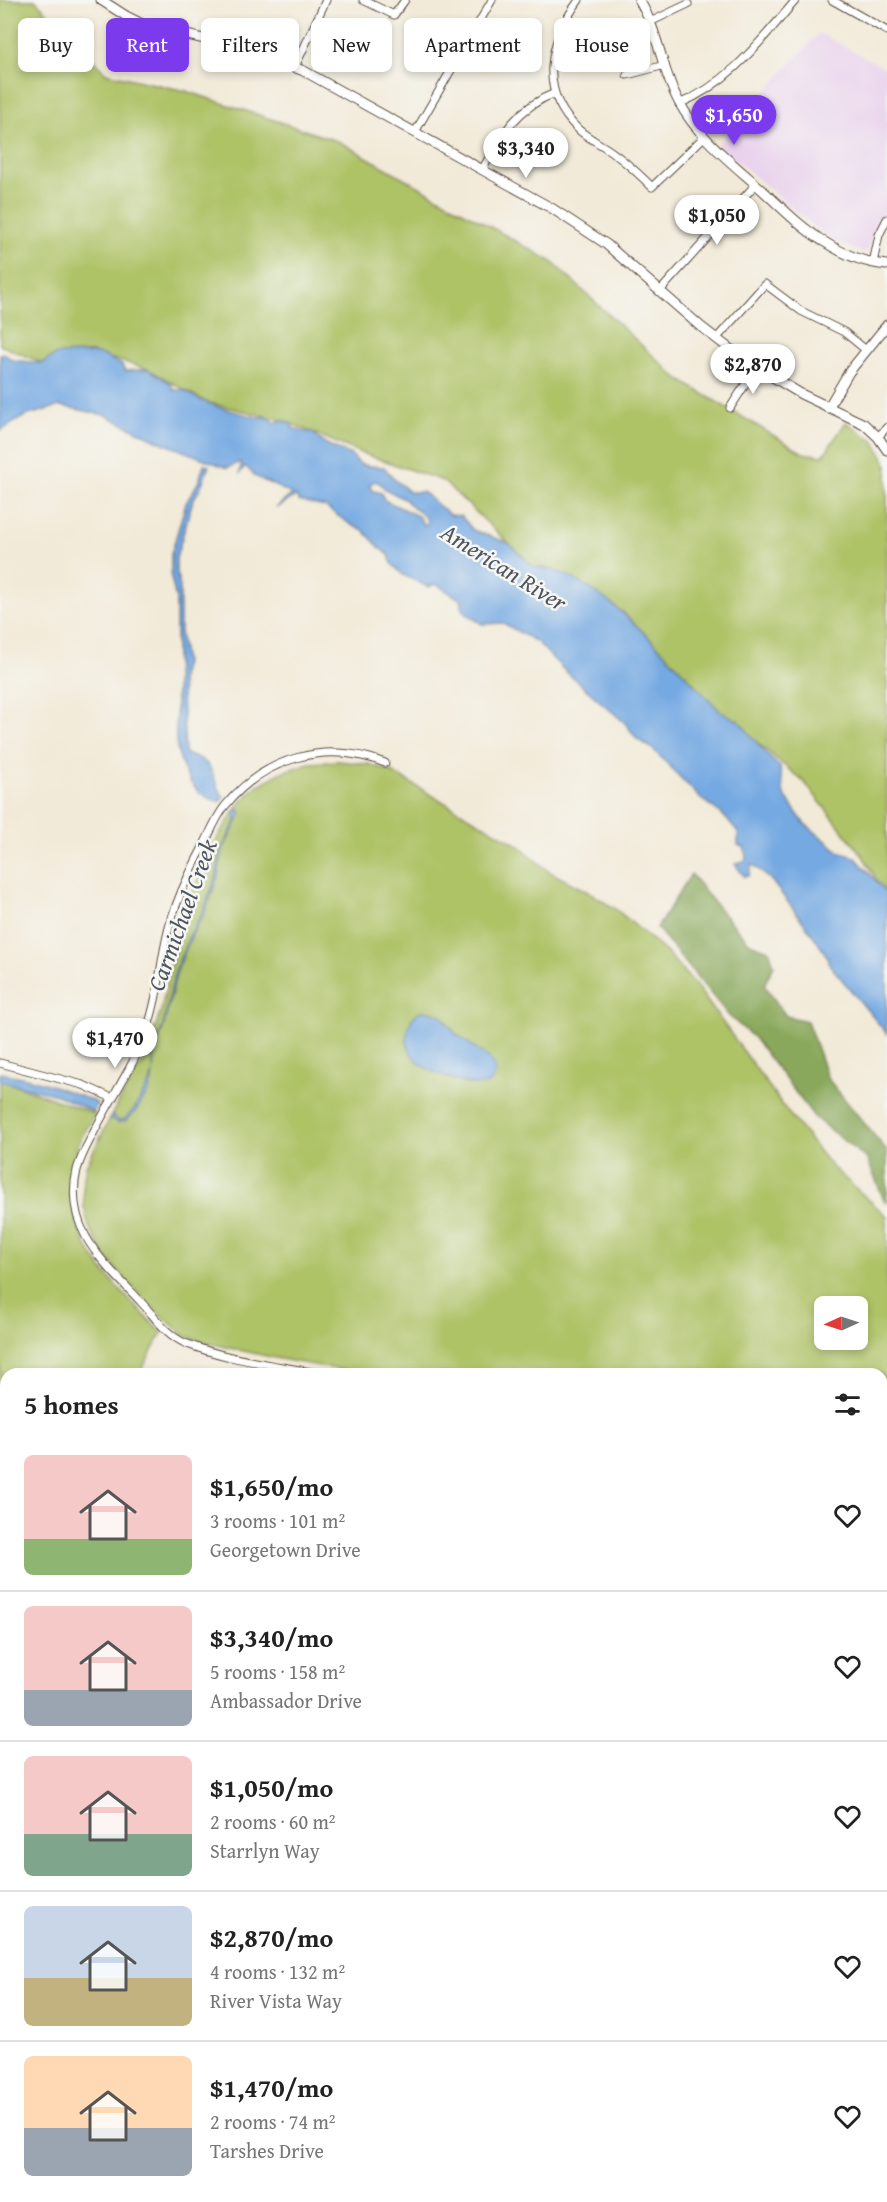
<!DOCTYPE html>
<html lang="en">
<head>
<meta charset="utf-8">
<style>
  body { margin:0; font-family:"Gentium Book Plus",serif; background:#f2f2f2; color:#222; height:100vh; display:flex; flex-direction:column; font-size:22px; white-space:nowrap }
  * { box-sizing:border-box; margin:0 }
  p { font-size:20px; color:#767676 }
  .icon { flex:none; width:33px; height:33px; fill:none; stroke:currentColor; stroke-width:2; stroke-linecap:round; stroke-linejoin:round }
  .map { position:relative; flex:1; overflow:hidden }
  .drawer { position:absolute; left:0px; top:1368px; width:888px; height:834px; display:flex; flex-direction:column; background:#fff; border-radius:18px 18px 0 0; box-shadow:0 3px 9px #0003 }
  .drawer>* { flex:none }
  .hud { position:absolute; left:18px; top:18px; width:852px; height:54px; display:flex; gap:12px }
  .needle { width:39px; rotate:267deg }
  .fabs { position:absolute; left:814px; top:1296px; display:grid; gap:12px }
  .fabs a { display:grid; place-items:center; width:54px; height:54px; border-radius:9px; background:#fff; box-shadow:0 3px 9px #0003; font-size:30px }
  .price { position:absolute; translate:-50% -51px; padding:0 14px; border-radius:21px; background:#fff; color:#222; font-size:20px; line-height:39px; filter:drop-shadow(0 2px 3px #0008) }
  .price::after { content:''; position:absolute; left:50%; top:36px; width:18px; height:14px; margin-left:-9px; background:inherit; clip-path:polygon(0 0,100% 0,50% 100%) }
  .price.selected { background:#7c3aed; color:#fff }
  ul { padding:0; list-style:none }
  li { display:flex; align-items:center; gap:18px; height:150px; padding:0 24px }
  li+li { border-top:2px solid #e0e0e0 }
  li span { display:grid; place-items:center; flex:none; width:168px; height:120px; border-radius:9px; color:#555 }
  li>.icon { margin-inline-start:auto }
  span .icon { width:72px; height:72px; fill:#fffc; stroke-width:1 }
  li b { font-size:26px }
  h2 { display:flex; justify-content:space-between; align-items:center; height:72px; padding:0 24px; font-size:26px }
  .chip { padding:0 21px; border-radius:9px; background:#fff; box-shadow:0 3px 9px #0003; font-size:21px; line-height:54px }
  .chip.selected { background:#7c3aed; color:#fff }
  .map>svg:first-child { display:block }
  .built { fill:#e9d2ed }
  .green { fill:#aec266; stroke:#747642; stroke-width:1.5; fill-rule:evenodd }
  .forest { fill:#8aa85b; stroke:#62693c; stroke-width:1.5 }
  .water { fill:#75a9e2; stroke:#586a80; stroke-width:1.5; fill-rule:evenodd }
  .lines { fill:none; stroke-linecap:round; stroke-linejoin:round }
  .stream { stroke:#75a9e2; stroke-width:1.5 }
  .minor-casing { stroke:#56473a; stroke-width:9 }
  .tertiary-casing { stroke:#56473a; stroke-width:11 }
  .minor { stroke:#fff; stroke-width:7 }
  .tertiary { stroke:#fff; stroke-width:9 }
  .labels { text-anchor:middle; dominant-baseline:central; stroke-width:5; stroke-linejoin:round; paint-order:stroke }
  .water-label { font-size:24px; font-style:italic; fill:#4f5663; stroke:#f6f6f2 }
</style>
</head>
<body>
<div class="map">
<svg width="887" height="2202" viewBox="0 0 887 2202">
  <rect width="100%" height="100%" fill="#f6f6f2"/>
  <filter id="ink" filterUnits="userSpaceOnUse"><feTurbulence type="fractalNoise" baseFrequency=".0167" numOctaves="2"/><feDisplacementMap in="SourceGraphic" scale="12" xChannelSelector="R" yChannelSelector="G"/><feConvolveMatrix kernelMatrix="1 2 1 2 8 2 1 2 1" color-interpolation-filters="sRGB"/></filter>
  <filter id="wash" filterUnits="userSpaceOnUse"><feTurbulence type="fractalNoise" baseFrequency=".008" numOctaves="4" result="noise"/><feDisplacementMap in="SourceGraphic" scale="24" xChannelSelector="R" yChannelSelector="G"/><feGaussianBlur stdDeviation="1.35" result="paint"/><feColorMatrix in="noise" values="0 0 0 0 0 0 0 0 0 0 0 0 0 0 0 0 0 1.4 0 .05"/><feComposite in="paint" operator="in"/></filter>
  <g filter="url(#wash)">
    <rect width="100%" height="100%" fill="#f2ead8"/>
    <path class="built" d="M 819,33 L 887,69 L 887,209 L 878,221 L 867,252 L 863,253 L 836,242 L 818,230 L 717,144 Z"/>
    <path class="green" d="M 0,0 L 35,0 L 106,73 L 186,91 L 340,142 L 551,261 L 678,379 L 803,453 L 823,456 L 846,422 L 875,442 L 887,465 L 887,898 L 863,856 L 805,783 L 720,711 L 623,612 L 547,568 L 534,567 L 443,481 L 361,453 L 283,420 L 206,402 L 148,369 L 92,353 L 57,354 L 42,363 L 0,345 Z
      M 338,761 L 368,764 L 390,771 L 520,846 L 548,871 L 592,894 L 617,910 L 666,952 L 697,987 L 786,1110 L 832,1167 L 887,1216 L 887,1536 L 882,1534 L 882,1374 L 365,1374 L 280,1359 L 212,1344 L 185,1336 L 146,1302 L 104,1255 L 89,1227 L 84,1207 L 83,1184 L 86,1166 L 114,1110 L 144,1060 L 161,1011 L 181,917 L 218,837 L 239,804 L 256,786 L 282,772 L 309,763 ZM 825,1306 L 858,1306 L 858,1340 L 825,1340 Z
      M 0,1081 L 7,1082 L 95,1114 C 89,1126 79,1139 76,1151 C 74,1158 73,1167 73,1174 C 65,1247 117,1285 162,1333 L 139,1374 L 6,1374 L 6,1399 L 0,1395 Z"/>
    <path class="forest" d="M 691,874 L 719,909 L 750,943 L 769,950 L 774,965 L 764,985 L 786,1016 L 807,1021 L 828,1079 L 887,1151 L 887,1203 L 884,1200 L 867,1159 L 815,1118 L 754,1038 L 729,1016 L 657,928 Z"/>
    <path class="water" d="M 4,353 L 12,360 L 42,363 L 57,354 L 92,353 L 103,355 L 122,365 L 125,371 L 148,369 L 171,383 L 173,390 C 187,388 190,395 202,401 C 215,406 254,419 266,417 L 273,420 L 273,423 L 283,420 L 293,425 L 292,428 L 306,432 L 313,432 C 320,444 338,449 349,454 C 354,456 356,461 360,464 C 367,467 377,466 384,467 L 393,478 L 410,492 L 423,492 L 450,515 L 461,516 L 473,530 L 508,543 L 534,567 C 597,569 677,668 720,711 L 739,721 L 769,757 L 780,767 L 784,795 L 804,823 L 840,852 L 855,857 L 887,893 L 887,1034 L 829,964 L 827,956 L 813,935 L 771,880 L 752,864 L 749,876 L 744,876 L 735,864 L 746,860 L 745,848 L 738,845 L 738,832 L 722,814 L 701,799 L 654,750 L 637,739 L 625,723 L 564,670 L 537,642 L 503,623 L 482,624 L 465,613 L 461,607 L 463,601 L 436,584 L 428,587 L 403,575 L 392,564 L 389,555 L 380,548 L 362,529 L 353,526 L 325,507 L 299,501 L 296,496 L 276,508 L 292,494 L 256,477 L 245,466 L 240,473 L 241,462 L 227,468 L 163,443 L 105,415 L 60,406 L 25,416 L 0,431 L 0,354 ZM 374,481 L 380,483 L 385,489 L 406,500 C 410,508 422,510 428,522 L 424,525 L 418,516 L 384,500 L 382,493 L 374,491 L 369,486 Z
      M 204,464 L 209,466 L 200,489 L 193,500 L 176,558 L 176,571 L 180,587 L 180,631 L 185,663 L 181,677 L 185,753 C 191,758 200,756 206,763 C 215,772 215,787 224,797 L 220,801 C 192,799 181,767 176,743 L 176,599 L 171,578 L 171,554 L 186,503 L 199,481 Z
      M 238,808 L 241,814 L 223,850 L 218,876 L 206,910 L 191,937 L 177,971 L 164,1025 L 155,1051 L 152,1082 L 147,1094 L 135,1112 L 127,1120 L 119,1123 L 111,1119 L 113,1115 L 119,1121 L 126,1118 L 134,1109 L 150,1082 L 153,1072 L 153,1051 L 163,1025 L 175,971 L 189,936 L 204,909 L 216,876 L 221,850 L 236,821 L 235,812 Z
      M 421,1011 L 431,1011 L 441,1015 L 455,1033 L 490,1059 L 496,1071 C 495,1076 494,1080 489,1083 C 483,1087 469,1084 462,1082 C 436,1075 400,1062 408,1029 C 410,1021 413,1014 421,1011 Z
      M 0,1073 C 34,1078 66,1089 97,1103 L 94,1112 L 57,1095 L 0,1081 Z"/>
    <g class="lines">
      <path class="stream" d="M 882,2073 L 887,2072"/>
    </g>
  </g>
  <g filter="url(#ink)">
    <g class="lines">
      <g class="minor-casing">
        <path id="minor" d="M 363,0 L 394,15 L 405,0
          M 579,0 C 549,41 537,91 579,130 C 587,137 597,142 606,148 C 623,159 638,173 652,187 L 704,137
          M 832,0 L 887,31
          M 650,22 L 688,4
          M 295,67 L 326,0
          M 627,75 L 665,65
          M 679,104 C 730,83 761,40 796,0
          M 415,132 L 492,0
          M 482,170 C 502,135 516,108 555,93
          M 873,263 L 879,235 L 887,219
          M 660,291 L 756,184
          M 716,339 L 765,284 L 801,311 L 844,332 L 866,350
          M 730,408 L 756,368
          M 878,437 L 887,427
          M 0,1063 L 83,1085 L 112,1098
          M 321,1374 C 276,1365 227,1360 185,1343 C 166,1335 154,1316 141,1302 C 105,1263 63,1230 77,1170 C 81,1155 89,1142 96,1128 C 113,1095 135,1064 147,1029 C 160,994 160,958 170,924 C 178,896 190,872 203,847 C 210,833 215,819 225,806 C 265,757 326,740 385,763
          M 0,1489 L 6,1492
          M 0,1590 L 6,1590
          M 882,1707 L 887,1703
          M 0,2001 L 6,2001
          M 882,2001 L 887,2000
          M 0,2086 L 6,2086
          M 882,2164 L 887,2164
          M 253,2196 L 253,2202
          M 736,2196 L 736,2202"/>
      </g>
      <g class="tertiary-casing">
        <path id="tertiary" d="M 101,0 L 126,16 L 142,24 L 249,50 L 304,71 L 553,209 L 606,244 L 700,326 L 743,359 L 801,394 L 864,424 L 878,437 L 887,450
          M 639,0 C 659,32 661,70 679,102 C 698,137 731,162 760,188 C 781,207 800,227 823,241 C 843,254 864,263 887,265
          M 828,408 L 849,372 L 887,325
          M 882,1755 L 887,1755
          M 0,1780 L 6,1780
          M 604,2196 L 604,2202"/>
      </g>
      <use href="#minor" class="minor"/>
      <use href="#tertiary" class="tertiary"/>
    </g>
  </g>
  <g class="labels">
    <g class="water-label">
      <text transform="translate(504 567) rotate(32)">American River</text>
      <text transform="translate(182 915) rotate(-70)">Carmichael Creek</text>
    </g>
  </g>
</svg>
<div class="fabs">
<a><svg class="needle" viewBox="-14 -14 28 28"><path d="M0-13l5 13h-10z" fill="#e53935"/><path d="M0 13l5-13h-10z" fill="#767676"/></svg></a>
</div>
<b class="price selected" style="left:734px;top:146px">$1,650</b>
<b class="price" style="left:526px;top:179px">$3,340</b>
<b class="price" style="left:717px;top:246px">$1,050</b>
<b class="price" style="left:753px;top:395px">$2,870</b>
<b class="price" style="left:115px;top:1069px">$1,470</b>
<div class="hud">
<a class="chip">Buy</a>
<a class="chip selected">Rent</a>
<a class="chip">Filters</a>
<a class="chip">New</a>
<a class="chip">Apartment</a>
<a class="chip">House</a>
</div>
<section class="drawer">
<h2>5 homes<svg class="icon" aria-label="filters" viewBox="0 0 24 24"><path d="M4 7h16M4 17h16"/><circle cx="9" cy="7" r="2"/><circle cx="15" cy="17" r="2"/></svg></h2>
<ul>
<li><span style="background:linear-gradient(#f6c9c9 70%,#8fb573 0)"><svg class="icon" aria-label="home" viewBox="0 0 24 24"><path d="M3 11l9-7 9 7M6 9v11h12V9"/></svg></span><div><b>$1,650/mo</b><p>3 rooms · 101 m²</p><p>Georgetown Drive</p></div><svg class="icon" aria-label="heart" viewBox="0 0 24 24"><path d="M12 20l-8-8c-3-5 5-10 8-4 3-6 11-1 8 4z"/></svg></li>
<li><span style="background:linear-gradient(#f6c9c9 70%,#9aa5b1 0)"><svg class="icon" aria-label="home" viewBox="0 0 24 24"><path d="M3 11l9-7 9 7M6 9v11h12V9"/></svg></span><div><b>$3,340/mo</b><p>5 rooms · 158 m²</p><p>Ambassador Drive</p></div><svg class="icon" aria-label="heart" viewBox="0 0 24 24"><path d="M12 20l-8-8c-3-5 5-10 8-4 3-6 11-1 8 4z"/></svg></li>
<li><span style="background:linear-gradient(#f6c9c9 65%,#7fa58c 0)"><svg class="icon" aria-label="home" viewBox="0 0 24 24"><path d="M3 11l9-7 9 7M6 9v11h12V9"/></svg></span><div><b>$1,050/mo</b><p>2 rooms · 60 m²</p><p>Starrlyn Way</p></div><svg class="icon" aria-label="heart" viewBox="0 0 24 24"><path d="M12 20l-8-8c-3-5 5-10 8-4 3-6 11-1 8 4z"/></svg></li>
<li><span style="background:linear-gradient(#c9d6e8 60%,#c2b280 0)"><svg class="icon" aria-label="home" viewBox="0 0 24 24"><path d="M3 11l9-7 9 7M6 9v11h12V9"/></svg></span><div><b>$2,870/mo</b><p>4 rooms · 132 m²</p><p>River Vista Way</p></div><svg class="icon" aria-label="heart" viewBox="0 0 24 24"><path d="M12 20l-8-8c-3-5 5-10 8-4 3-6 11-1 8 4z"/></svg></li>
<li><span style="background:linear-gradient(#ffd9b3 60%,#9aa5b1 0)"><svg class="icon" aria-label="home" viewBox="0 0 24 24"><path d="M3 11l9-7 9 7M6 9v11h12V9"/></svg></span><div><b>$1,470/mo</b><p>2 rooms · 74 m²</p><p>Tarshes Drive</p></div><svg class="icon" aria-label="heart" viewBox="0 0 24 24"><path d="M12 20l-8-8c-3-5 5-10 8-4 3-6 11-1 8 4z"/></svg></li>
</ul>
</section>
</div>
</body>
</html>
